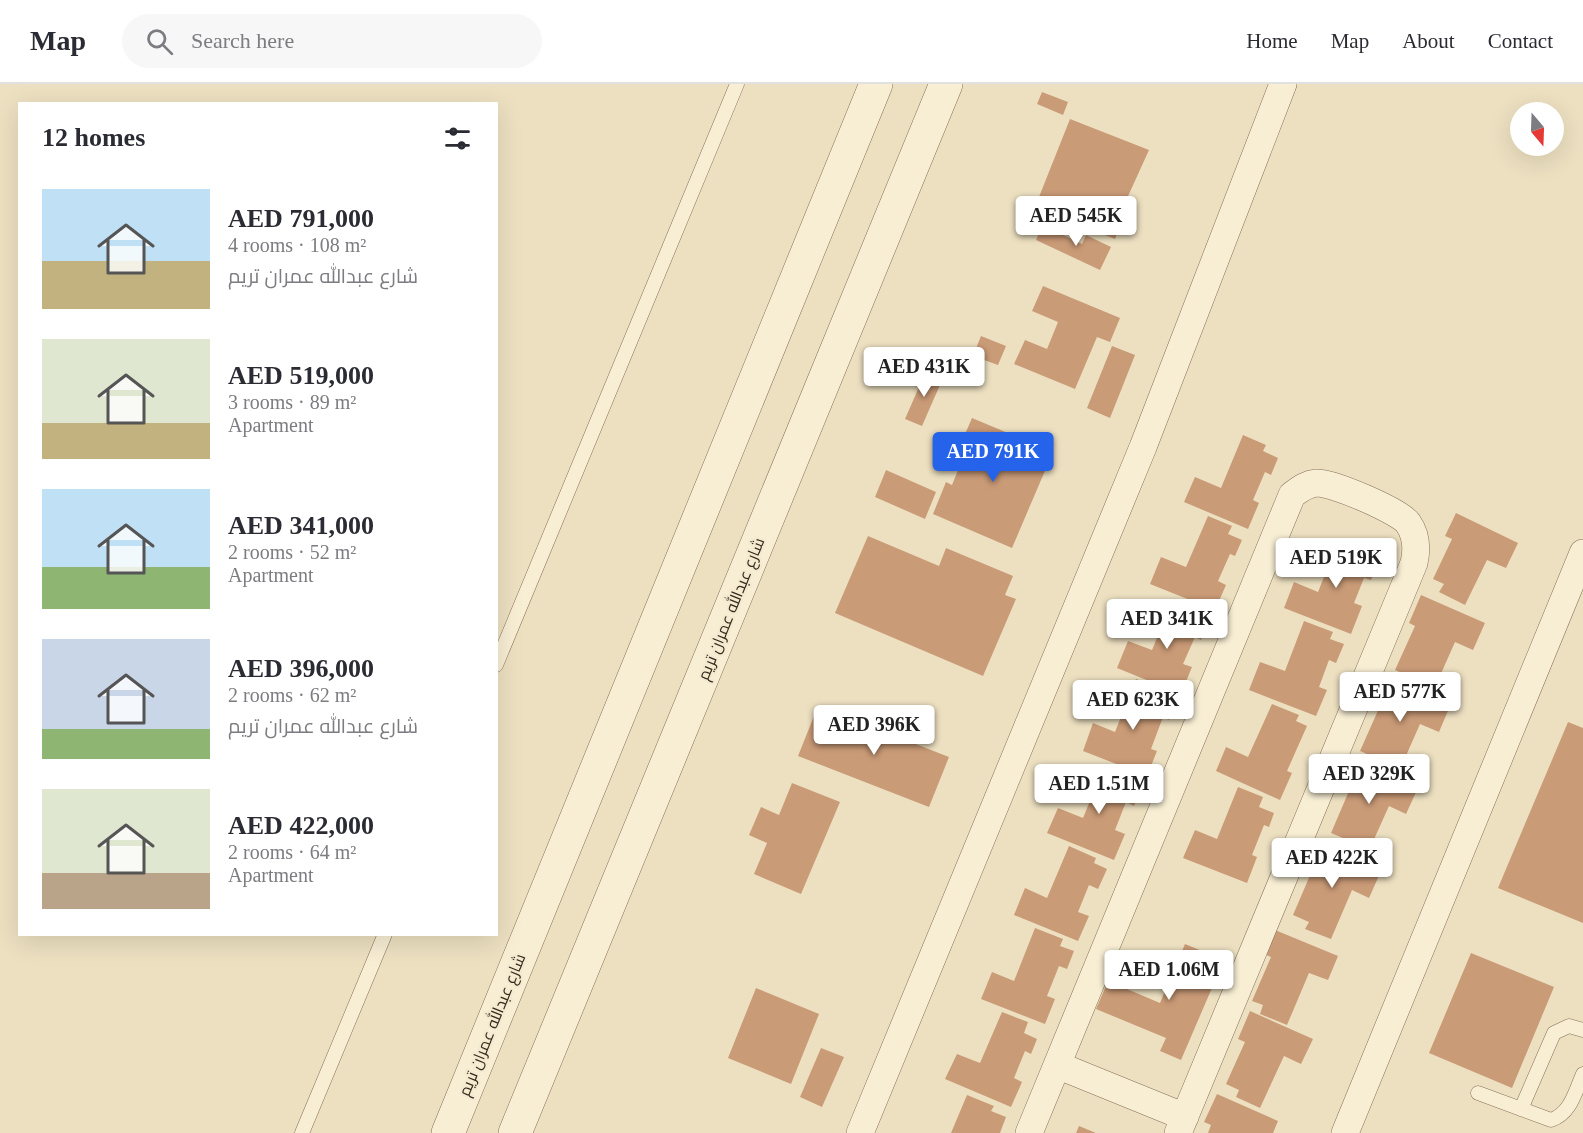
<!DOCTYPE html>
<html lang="en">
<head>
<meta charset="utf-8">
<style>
  body { margin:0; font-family:"Times New Roman",Cairo,serif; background:#f7f7f7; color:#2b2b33; height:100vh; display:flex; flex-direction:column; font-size:22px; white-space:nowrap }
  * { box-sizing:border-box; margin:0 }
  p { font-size:20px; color:#7c7c81 }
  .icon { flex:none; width:33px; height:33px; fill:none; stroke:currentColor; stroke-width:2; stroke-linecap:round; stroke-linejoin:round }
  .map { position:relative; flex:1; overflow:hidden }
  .side { position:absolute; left:18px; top:18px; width:480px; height:834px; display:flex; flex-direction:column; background:#fff; border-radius:0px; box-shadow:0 6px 24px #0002 }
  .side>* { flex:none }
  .needle { width:39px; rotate:161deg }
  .controls { position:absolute; left:1510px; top:18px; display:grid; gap:12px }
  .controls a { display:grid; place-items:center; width:54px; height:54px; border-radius:50%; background:#fff; box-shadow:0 6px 24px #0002; font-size:30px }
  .price { position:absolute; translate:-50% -51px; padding:0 14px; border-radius:6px; background:#fff; color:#222; font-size:20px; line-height:39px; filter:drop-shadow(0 2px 3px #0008) }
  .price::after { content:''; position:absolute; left:50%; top:36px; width:18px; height:14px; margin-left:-9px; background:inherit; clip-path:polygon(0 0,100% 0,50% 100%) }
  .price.current { background:#2563eb; color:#fff }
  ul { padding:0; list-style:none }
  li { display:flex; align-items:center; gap:18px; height:150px; padding:0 24px }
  li span { display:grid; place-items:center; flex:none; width:168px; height:120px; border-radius:0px; color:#555 }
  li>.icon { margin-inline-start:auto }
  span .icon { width:72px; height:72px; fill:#fffc; stroke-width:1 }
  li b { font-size:26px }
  h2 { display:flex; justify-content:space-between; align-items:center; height:72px; padding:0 24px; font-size:26px }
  header { display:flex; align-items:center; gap:36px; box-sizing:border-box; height:84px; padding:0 30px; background:#fff; border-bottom:2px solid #e1e1e2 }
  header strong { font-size:28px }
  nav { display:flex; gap:33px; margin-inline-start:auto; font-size:21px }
  .search { width:420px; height:54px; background:#f7f7f7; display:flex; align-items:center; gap:15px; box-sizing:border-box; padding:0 21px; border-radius:33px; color:#7c7c81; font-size:22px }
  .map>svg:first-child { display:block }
  .building { fill:#ca9b77 }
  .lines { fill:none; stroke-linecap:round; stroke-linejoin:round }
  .service-casing { stroke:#867159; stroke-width:15 }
  .minor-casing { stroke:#867159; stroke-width:28 }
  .tertiary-casing { stroke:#867159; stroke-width:34 }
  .service { stroke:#f8eed4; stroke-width:14 }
  .minor { stroke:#f8eed4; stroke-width:27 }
  .tertiary { stroke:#f8eed4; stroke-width:33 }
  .labels { text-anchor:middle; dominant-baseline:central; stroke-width:4.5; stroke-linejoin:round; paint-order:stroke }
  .street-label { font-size:16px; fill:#36291d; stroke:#f4ead0 }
</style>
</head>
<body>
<header>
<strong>Map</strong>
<div class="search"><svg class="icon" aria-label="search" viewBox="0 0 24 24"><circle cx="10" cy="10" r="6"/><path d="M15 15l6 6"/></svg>Search here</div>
<nav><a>Home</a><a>Map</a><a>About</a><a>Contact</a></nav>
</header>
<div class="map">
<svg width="1583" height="1049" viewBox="0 0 1583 1049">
  <rect width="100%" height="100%" fill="#ede0c1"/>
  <path class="building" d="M 1042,8 L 1068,18 L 1063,31 L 1037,20 Z
    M 1070,35 L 1149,66 L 1124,121 L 1128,123 L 1115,155 L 1035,123 Z
    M 1043,141 L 1082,160 L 1086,151 L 1111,163 L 1100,186 L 1036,156 Z
    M 1043,202 L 1120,234 L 1110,258 L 1097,253 L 1075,305 L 1014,280 L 1025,256 L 1047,265 L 1058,238 L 1032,227 Z
    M 981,252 L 1006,262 L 998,281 L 973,272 Z
    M 1112,262 L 1135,271 L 1110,334 L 1087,324 Z
    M 926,287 L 943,294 L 922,342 L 905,335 Z
    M 972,334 L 1053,368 L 1012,464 L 933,430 L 946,398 L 952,401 L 963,374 L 956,371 Z
    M 1243,351 L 1266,361 L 1263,367 L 1278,374 L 1271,391 L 1265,388 L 1253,416 L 1259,419 L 1248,445 L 1184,418 L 1195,393 L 1221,404 Z
    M 886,386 L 936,408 L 925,435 L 875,413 Z
    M 1456,429 L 1518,459 L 1506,484 L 1487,476 L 1465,521 L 1439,508 L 1444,500 L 1433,495 L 1452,455 L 1445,452 Z
    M 1208,432 L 1232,442 L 1228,450 L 1242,456 L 1235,472 L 1230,470 L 1218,497 L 1226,501 L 1215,526 L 1150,500 L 1161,473 L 1186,483 Z
    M 868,452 L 939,482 L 946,464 L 1013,492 L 1005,511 L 1016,515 L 983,592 L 835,529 Z
    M 1339,455 L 1366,465 L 1363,471 L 1379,477 L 1371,496 L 1364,494 L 1354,519 L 1362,522 L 1351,550 L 1284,524 L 1294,498 L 1318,508 Z
    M 1421,511 L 1485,539 L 1473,566 L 1455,558 L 1432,610 L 1406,598 L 1409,592 L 1395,586 L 1415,542 L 1409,539 Z
    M 1173,515 L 1197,524 L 1194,532 L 1209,538 L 1201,556 L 1195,553 L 1183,580 L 1192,583 L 1181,610 L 1117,584 L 1128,557 L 1152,566 Z
    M 1304,537 L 1333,548 L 1330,555 L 1344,560 L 1336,579 L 1329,576 L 1319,603 L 1327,606 L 1316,632 L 1249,606 L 1260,578 L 1285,587 Z
    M 1384,594 L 1450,622 L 1439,648 L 1420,640 L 1398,690 L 1371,678 L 1374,673 L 1360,667 L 1380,622 L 1373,619 Z
    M 1136,595 L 1164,606 L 1160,615 L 1175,621 L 1169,636 L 1163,633 L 1151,665 L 1157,667 L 1147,692 L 1083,667 L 1093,639 L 1115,648 Z
    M 1272,620 L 1299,631 L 1296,637 L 1307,642 L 1287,687 L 1292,689 L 1280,716 L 1216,687 L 1226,663 L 1248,673 Z
    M 818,622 L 949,673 L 929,723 L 798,672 Z
    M 1568,638 L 1583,644 L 1583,839 L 1498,804 Z
    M 1354,675 L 1418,704 L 1406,730 L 1389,722 L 1366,773 L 1340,762 L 1343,754 L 1331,749 L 1349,707 L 1341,703 Z
    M 1105,680 L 1131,690 L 1128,697 L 1142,703 L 1134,722 L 1126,718 L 1115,746 L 1125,750 L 1114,776 L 1047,749 L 1058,724 L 1083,734 Z
    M 792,699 L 840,718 L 801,810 L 754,790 L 767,759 L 749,751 L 761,723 L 779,731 Z
    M 1238,703 L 1263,713 L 1259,723 L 1274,729 L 1269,743 L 1264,741 L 1252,771 L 1257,773 L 1247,799 L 1183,774 L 1195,746 L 1217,755 Z
    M 1317,760 L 1381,787 L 1369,814 L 1352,806 L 1331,855 L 1305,845 L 1309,838 L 1293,831 L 1311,789 L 1306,787 Z
    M 1069,762 L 1096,774 L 1094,779 L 1107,785 L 1098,805 L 1089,801 L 1078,828 L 1089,832 L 1078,857 L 1014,831 L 1025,804 L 1047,814 Z
    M 1035,844 L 1063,855 L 1060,862 L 1074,867 L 1067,885 L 1059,882 L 1047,912 L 1055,915 L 1045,940 L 981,915 L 992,888 L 1014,897 Z
    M 1275,846 L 1338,872 L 1328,896 L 1309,889 L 1287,941 L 1260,930 L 1263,921 L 1252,917 L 1271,873 L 1264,870 Z
    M 1185,860 L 1224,876 L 1181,976 L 1160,967 L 1166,954 L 1096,925 L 1108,897 L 1160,919 Z
    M 1471,869 L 1554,903 L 1512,1004 L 1429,969 Z
    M 756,904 L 819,930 L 791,1000 L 728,974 Z
    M 1250,927 L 1313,955 L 1301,980 L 1284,972 L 1260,1024 L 1236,1013 L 1239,1006 L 1226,1000 L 1245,958 L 1238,955 Z
    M 1002,928 L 1028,938 L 1024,949 L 1037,955 L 1031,970 L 1025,967 L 1014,994 L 1022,998 L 1011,1023 L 945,995 L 957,970 L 980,979 Z
    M 821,964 L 844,973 L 822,1023 L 800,1013 Z
    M 1217,1010 L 1278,1037 L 1273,1049 L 1208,1049 L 1211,1041 L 1204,1038 Z
    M 967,1011 L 994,1022 L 991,1027 L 1006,1033 L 1000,1049 L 951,1049 Z
    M 1079,1042 L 1096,1049 L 1076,1049 Z"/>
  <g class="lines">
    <g class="service-casing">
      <path id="service" d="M 496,581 L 737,0
        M 1478,1009 L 1551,1036 C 1571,1029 1575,1008 1583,990
        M 1521,1025 L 1554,949 L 1569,942 L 1583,946
        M 302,1049 L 385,850"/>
    </g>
    <g class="minor-casing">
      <path id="minor" d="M 1057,981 L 1185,1033
        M 860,1049 L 1143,363 L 1283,0
        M 1029,1049 L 1292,411 C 1299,406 1306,400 1316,399 C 1332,398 1399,427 1408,439 C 1417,452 1417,466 1414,479 L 1178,1049
        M 1345,1049 L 1583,469"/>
    </g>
    <g class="tertiary-casing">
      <path id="tertiary" d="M 448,1049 L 876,0
        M 515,1049 L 946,0"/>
    </g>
    <use href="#service" class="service"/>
    <use href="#minor" class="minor"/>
    <use href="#tertiary" class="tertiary"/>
  </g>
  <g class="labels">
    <g class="street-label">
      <text transform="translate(731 525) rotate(-68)">شارع عبدالله عمران تريم</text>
      <text transform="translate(492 941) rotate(-68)">شارع عبدالله عمران تريم</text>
    </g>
  </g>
</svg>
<div class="controls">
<a><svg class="needle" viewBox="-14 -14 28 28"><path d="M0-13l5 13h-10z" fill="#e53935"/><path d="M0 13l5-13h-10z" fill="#7c7c81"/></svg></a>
</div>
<b class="price" style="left:1076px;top:163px">AED 545K</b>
<b class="price" style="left:924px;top:314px">AED 431K</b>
<b class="price current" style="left:993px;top:399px">AED 791K</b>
<b class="price" style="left:1336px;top:505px">AED 519K</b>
<b class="price" style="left:1167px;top:566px">AED 341K</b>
<b class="price" style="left:1400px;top:639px">AED 577K</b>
<b class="price" style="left:1133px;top:647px">AED 623K</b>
<b class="price" style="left:874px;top:672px">AED 396K</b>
<b class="price" style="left:1369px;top:721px">AED 329K</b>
<b class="price" style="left:1099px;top:731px">AED 1.51M</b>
<b class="price" style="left:1332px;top:805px">AED 422K</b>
<b class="price" style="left:1169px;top:917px">AED 1.06M</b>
<section class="side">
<h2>12 homes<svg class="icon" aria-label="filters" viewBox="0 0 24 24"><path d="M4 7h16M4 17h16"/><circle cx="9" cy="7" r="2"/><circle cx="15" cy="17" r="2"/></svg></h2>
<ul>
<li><span style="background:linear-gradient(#bfe0f5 60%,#c2b280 0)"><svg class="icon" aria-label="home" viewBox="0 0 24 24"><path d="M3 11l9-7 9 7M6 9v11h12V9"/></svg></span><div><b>AED 791,000</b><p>4 rooms · 108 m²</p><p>شارع عبدالله عمران تريم</p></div></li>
<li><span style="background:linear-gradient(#dfe7d0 70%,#c2b280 0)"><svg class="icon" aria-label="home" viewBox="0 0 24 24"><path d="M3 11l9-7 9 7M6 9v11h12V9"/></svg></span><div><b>AED 519,000</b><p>3 rooms · 89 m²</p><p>Apartment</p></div></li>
<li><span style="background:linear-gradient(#bfe0f5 65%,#8fb573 0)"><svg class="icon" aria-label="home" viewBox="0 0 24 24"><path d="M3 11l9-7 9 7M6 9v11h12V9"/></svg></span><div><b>AED 341,000</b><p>2 rooms · 52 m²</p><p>Apartment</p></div></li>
<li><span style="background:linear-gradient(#c9d6e8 75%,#8fb573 0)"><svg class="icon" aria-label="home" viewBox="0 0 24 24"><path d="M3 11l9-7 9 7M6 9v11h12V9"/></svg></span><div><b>AED 396,000</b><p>2 rooms · 62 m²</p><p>شارع عبدالله عمران تريم</p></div></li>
<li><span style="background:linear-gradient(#dfe7d0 70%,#b9a48a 0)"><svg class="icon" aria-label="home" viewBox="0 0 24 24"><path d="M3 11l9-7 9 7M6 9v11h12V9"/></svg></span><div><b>AED 422,000</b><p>2 rooms · 64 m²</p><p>Apartment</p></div></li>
</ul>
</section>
</div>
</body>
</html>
